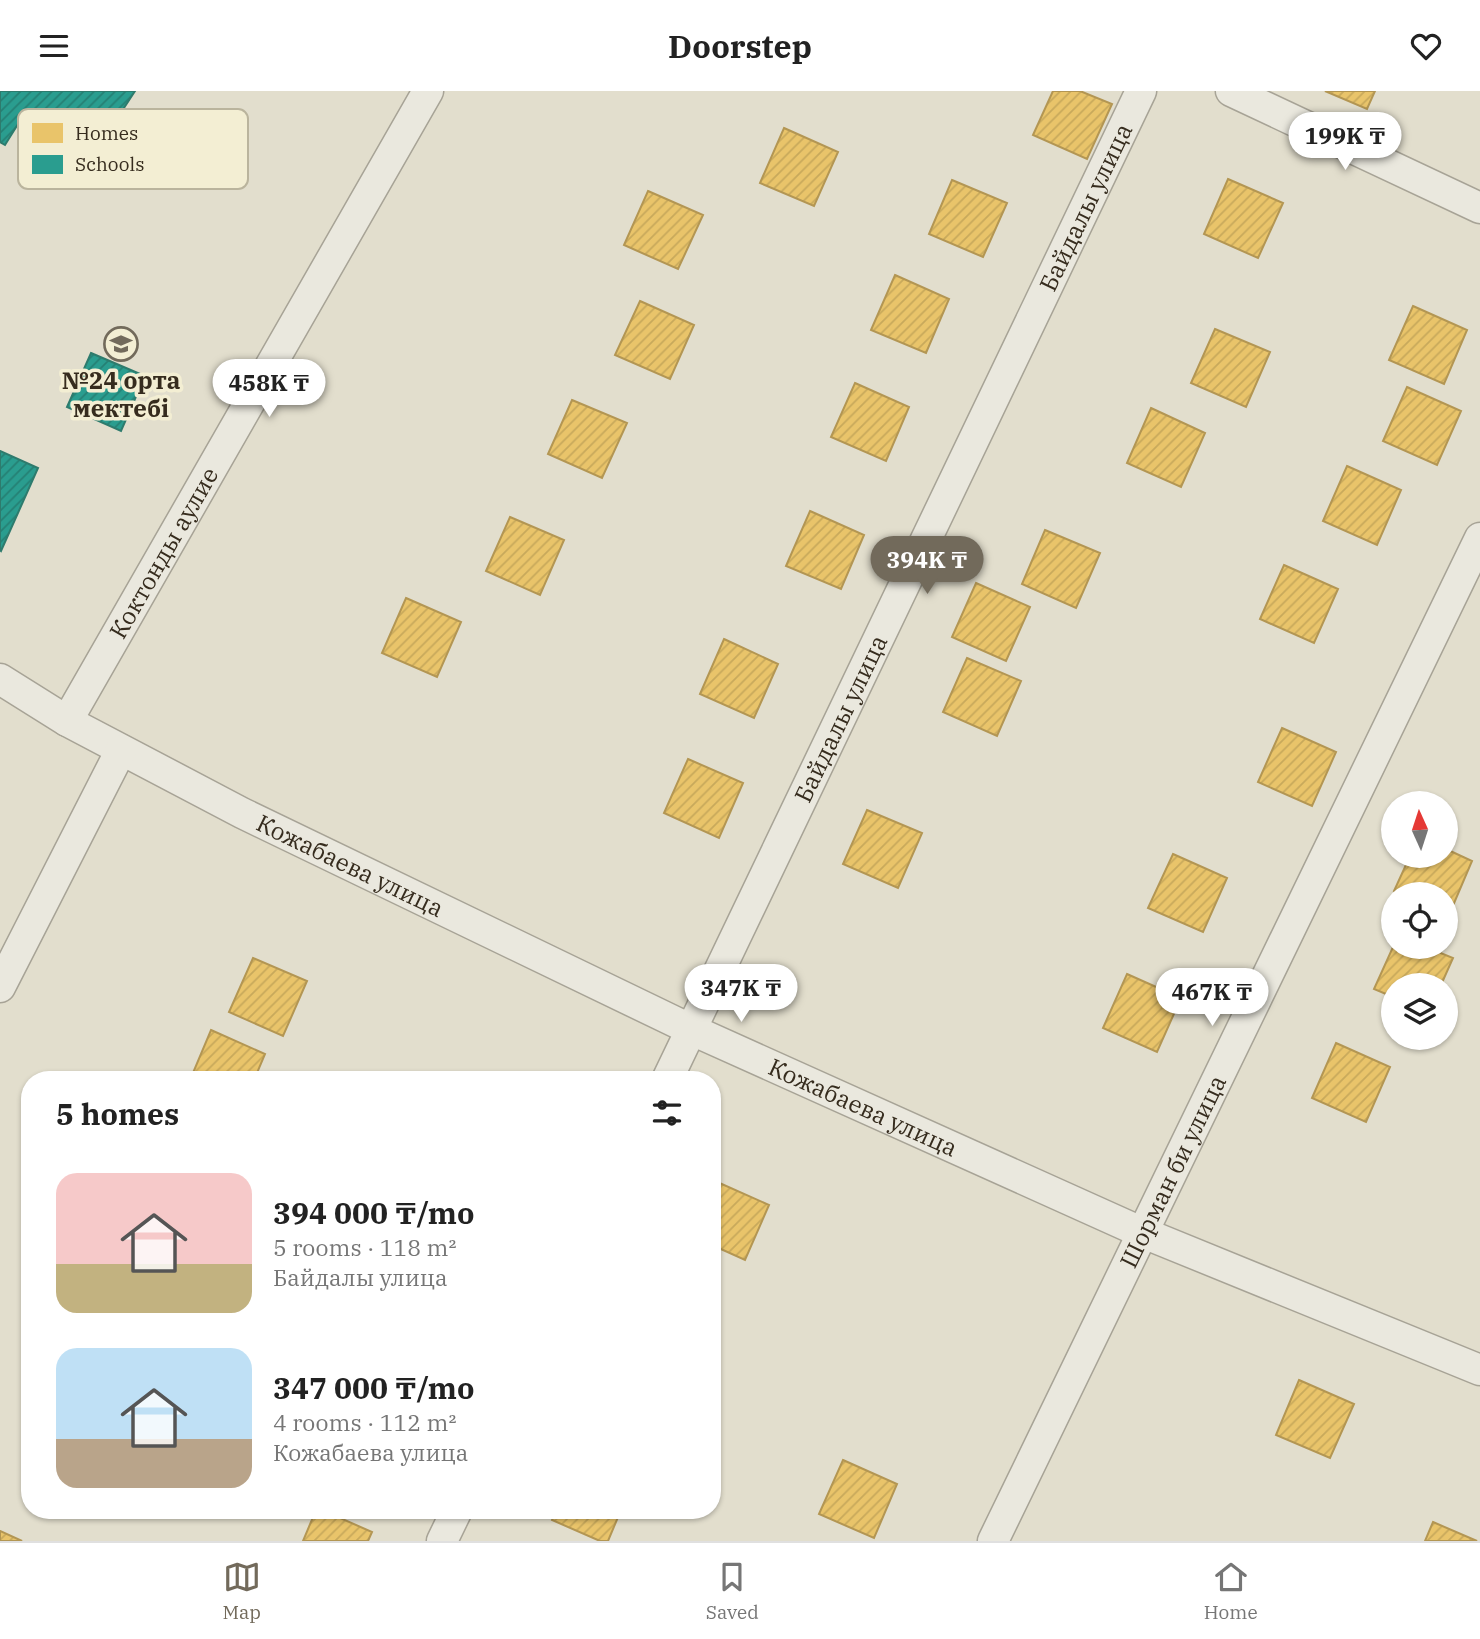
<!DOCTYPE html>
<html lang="en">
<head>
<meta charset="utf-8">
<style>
  body { margin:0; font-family:"IBM Plex Serif",serif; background:#f2f2f2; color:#222; height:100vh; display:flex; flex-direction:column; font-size:26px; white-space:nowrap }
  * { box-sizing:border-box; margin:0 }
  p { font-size:23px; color:#767676 }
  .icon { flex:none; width:38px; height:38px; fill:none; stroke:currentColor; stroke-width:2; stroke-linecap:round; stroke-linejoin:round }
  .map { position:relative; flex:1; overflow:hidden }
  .drawer { position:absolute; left:21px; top:980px; width:700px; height:448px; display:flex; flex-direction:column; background:#fff; border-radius:28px; box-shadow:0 2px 5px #0004 }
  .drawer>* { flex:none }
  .needle { width:46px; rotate:357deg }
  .buttons { position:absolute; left:1381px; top:700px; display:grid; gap:14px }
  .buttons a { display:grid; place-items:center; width:77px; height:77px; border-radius:50%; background:#fff; box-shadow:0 2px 5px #0004; font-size:35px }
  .price { position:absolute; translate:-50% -60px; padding:0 16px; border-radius:24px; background:#fff; color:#222; font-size:23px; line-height:46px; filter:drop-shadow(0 2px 4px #0008) }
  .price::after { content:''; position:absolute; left:50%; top:42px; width:21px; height:16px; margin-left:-10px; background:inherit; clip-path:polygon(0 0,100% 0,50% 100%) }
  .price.selected { background:#726a5b; color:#fff }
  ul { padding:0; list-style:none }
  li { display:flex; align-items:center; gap:21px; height:175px; padding:0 35px }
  li span { display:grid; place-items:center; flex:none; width:196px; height:140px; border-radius:21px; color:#555 }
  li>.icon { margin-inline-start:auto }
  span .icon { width:84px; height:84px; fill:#fffc; stroke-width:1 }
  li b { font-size:30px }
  h2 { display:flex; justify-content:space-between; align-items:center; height:84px; padding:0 35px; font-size:30px }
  header { display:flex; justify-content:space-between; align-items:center; height:91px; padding:0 35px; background:#fff; font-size:32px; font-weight:700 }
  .tabs { display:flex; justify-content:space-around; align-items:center; height:98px; border-top:2px solid #e0e0e0; background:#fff; font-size:19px; color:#767676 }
  .tabs a { display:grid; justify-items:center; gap:4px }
  .tabs .selected { color:#726a5b }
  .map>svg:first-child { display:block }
  .homes { fill:url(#homes-hatch); stroke:#b39653; stroke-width:2 }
  .schools { fill:url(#schools-hatch); stroke:#2e7b6d; stroke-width:2 }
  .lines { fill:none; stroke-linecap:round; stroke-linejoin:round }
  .minor-casing { stroke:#a7a396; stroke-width:33 }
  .minor { stroke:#eae8de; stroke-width:30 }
  .labels { text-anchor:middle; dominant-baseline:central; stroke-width:7; stroke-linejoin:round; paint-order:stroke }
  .street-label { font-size:24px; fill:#362c1e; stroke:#f3eed3 }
  .poi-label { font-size:24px; font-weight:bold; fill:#362c1e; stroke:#f3eed3 }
  .key { fill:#f3eed3; stroke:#bab49d; stroke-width:2 }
  .key-label { font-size:19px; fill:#362c1e }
</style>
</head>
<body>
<header><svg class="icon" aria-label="menu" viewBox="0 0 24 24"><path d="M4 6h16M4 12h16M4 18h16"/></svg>Doorstep<svg class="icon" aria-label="heart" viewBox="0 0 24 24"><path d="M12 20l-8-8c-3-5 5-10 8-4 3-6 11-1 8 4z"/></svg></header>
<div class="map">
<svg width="1480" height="1450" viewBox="0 0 1480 1450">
  <defs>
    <pattern id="homes-hatch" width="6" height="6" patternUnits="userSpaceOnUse" patternTransform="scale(1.75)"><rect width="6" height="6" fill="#e9c46a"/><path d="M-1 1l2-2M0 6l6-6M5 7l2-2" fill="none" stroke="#c8a95b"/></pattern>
    <pattern id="schools-hatch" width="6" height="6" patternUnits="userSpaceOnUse" patternTransform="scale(1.75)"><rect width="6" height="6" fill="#2a9d8f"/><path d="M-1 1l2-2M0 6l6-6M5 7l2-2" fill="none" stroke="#258074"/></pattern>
  </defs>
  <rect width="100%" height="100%" fill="#e2decd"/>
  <path class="homes" d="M 1053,0 L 1080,0 L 1112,13 L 1087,68 L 1033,44 Z
    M 1325,0 L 1375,0 L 1367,18 Z
    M 784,37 L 838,61 L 814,115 L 760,92 Z
    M 1228,88 L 1283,112 L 1258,167 L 1204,143 Z
    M 952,89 L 1007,112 L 983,166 L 929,143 Z
    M 648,100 L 703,124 L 678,178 L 624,154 Z
    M 895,184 L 949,208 L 926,262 L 871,239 Z
    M 640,210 L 694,234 L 670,288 L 615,264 Z
    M 1413,215 L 1467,239 L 1444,293 L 1389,269 Z
    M 1215,238 L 1270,261 L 1246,316 L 1191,292 Z
    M 855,292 L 909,316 L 886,370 L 831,346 Z
    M 1407,296 L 1461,320 L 1437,374 L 1383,350 Z
    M 572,309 L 627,332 L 602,387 L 548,363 Z
    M 1151,317 L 1205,342 L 1181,396 L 1127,372 Z
    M 1347,375 L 1401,399 L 1377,454 L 1323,430 Z
    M 810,420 L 864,444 L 841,498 L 786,475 Z
    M 510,426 L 564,449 L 540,504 L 486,480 Z
    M 1045,439 L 1100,462 L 1076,517 L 1022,493 Z
    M 1284,474 L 1338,498 L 1314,552 L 1260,528 Z
    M 976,492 L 1030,516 L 1006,570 L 952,546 Z
    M 406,507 L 461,531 L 437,586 L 382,562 Z
    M 724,548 L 778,573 L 754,627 L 700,603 Z
    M 967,567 L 1021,590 L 997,645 L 943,621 Z
    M 1282,637 L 1336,661 L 1312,715 L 1258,691 Z
    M 688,668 L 743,692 L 719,747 L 664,722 Z
    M 867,719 L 922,742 L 898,797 L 843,773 Z
    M 1446,758 L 1472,770 L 1449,824 L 1446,822 L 1446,803 L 1401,803 L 1394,800 L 1410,765 L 1446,765 Z
    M 1173,763 L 1227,787 L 1203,841 L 1148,817 Z
    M 1393,856 L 1426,856 L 1453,867 L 1441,894 L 1393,894 L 1393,906 L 1374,898 Z
    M 253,867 L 307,890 L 283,945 L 229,921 Z
    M 1127,883 L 1181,907 L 1157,961 L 1103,937 Z
    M 211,939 L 265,963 L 254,989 L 190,989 Z
    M 1336,952 L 1390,976 L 1366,1031 L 1312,1007 Z
    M 715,1090 L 769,1114 L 745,1169 L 712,1154 L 712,1096 Z
    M 1299,1289 L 1354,1313 L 1330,1367 L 1276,1344 Z
    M 843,1369 L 897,1393 L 874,1447 L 819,1423 Z
    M 316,1419 L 322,1419 L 372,1441 L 368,1450 L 303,1450 Z
    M 556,1419 L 621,1419 L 608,1450 L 600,1450 L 552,1429 Z
    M 1433,1431 L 1477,1450 L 1425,1450 Z
    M 0,1440 L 22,1450 L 0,1450 Z"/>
  <path class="schools" d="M 0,0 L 135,0 L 73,95 L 36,72 L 54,45 L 23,25 L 5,54 L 0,51 Z
    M 91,262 L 145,285 L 121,340 L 67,316 Z
    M 0,360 L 38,377 L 1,460 L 0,459 Z"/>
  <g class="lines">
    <g class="minor-casing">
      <g id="minor">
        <path d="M 1231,0 L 1480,117"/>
        <path id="s1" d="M 0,588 L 67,630 L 242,722 L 692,939 L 1141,1141 L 1480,1279"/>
        <path id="s2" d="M 67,630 L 428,0"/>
        <path d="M 0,896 L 121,659"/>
        <path id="s3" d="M 667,989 L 1141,0"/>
        <path d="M 442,1450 L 457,1419"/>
        <path id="s4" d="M 993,1450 L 1480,447"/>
      </g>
    </g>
    <use href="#minor" class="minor"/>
  </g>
  <defs>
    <g id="school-ring" transform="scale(1.75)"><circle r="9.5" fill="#f3eed3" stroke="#726a5b" stroke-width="1.5"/><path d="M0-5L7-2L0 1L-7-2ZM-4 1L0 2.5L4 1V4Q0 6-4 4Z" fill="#726a5b"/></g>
  </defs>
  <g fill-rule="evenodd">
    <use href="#school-ring" x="121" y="253"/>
  </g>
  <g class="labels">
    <g class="street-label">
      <text stroke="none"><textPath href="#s3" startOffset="968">Байдалы улица</textPath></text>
      <text stroke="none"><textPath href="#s2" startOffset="194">Коктонды аулие</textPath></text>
      <text stroke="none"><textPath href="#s3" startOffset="401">Байдалы улица</textPath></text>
      <text stroke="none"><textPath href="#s1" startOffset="397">Кожабаева улица</textPath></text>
      <text stroke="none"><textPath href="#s1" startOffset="964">Кожабаева улица</textPath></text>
      <text stroke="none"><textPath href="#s4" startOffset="411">Шорман би улица</textPath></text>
    </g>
    <g class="poi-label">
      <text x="121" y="289">№24 орта<tspan x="121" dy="28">мектебі</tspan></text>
    </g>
  </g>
  <rect x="18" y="18" width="230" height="80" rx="10" class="key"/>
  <rect x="32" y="32" width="31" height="20" fill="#e9c46a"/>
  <rect x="32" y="64" width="31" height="19" fill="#2a9d8f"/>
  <g class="key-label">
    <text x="75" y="49">Homes</text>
    <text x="75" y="80">Schools</text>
  </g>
</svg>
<div class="buttons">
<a><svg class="needle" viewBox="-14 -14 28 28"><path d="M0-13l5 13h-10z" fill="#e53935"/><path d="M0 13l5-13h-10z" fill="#767676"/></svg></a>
<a><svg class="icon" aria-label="locate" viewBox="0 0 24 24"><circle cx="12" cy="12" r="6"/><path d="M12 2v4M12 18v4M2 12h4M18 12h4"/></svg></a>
<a><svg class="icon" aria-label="layers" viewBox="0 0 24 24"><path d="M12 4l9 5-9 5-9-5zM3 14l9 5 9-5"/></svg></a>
</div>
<b class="price" style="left:1345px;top:81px">199K ₸</b>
<b class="price" style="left:269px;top:328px">458K ₸</b>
<b class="price selected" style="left:927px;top:505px">394K ₸</b>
<b class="price" style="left:741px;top:933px">347K ₸</b>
<b class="price" style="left:1212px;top:937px">467K ₸</b>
<section class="drawer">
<h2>5 homes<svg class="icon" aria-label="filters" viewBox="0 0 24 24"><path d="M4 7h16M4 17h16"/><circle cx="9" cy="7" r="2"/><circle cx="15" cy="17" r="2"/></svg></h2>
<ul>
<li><span style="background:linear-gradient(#f6c9c9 65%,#c2b280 0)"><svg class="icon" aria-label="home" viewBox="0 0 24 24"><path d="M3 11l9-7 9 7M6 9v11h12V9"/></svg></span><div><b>394 000 ₸/mo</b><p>5 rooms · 118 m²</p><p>Байдалы улица</p></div></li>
<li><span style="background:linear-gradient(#bfe0f5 65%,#b9a48a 0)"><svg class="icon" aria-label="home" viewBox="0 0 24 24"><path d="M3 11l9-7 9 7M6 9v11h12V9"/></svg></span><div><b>347 000 ₸/mo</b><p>4 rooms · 112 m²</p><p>Кожабаева улица</p></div></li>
</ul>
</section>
</div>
<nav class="tabs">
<a class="selected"><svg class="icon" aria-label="map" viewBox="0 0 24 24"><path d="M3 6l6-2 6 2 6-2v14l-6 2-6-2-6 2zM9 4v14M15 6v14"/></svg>Map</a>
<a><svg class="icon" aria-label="saved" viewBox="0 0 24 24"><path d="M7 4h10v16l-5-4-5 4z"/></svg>Saved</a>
<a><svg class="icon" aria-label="home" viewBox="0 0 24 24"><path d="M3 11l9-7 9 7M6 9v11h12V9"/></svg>Home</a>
</nav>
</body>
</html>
